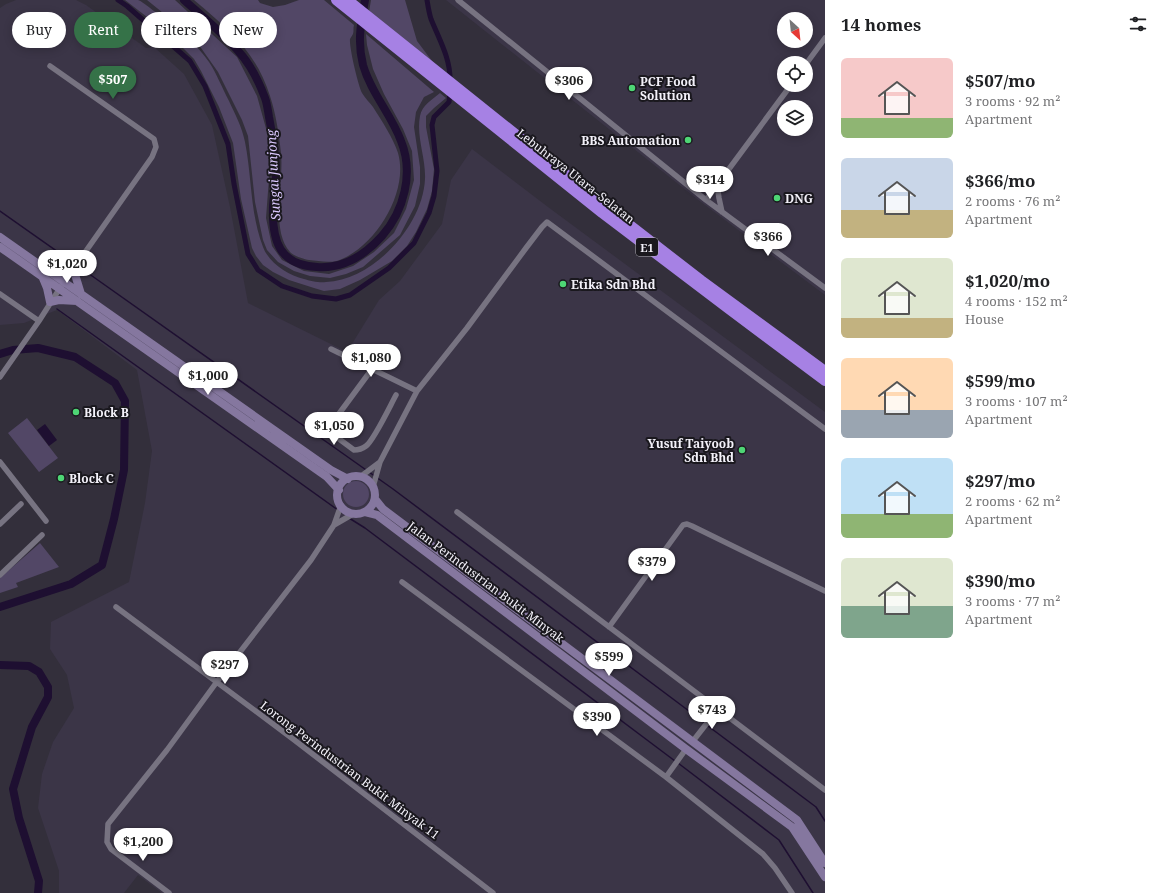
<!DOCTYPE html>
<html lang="en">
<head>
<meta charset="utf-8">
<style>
  body { margin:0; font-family:"Noto Serif",serif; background:#f2f2f2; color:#202124; height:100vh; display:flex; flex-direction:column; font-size:15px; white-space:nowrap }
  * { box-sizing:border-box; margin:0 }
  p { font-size:13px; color:#757577 }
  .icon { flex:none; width:22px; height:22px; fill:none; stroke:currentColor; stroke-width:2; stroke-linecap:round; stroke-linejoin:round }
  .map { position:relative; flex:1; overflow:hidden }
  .drawer { display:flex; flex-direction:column; background:#fff; width:340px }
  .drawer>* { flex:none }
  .hud { position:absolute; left:12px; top:12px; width:380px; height:36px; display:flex; gap:8px }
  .needle { width:26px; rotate:153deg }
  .buttons { position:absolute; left:777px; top:12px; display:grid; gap:8px }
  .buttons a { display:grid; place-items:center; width:36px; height:36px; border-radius:50%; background:#fff; box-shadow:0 2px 10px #0003; font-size:20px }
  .price { position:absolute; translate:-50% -34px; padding:0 9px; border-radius:14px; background:#fff; color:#222; font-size:13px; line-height:26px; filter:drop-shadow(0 1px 2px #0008) }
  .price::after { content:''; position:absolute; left:50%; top:24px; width:12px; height:9px; margin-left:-6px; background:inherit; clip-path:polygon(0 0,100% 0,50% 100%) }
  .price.active { background:#357248; color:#fff }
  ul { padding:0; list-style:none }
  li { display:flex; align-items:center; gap:12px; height:100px; padding:0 16px }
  li span { display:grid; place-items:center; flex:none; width:112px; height:80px; border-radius:6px; color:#555 }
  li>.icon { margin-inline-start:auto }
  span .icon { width:48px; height:48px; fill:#fffc; stroke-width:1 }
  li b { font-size:17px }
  h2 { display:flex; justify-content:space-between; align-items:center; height:48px; padding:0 16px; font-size:17px }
  .pill { padding:0 14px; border-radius:18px; background:#fff; box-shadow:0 2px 10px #0003; font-size:14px; line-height:36px }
  .pill.active { background:#357248; color:#fff }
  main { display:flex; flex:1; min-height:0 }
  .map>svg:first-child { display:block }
  .built { fill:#3b3547; fill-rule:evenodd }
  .green { fill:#524766 }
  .water { fill:#1e0f31 }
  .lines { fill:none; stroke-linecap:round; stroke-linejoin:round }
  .stream { stroke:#1e0f31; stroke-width:1.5 }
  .canal { stroke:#1e0f31; stroke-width:5 }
  .river { stroke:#1e0f31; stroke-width:8 }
  .minor { stroke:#777381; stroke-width:5.5 }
  .secondary { stroke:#85779f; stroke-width:8 }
  .motorway { stroke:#a681e4; stroke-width:10 }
  .poi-dot { fill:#4ed675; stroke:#1a181e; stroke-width:1.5 }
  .labels { text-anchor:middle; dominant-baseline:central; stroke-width:4; stroke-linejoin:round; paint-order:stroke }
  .shield { fill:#1a181e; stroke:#b2b0b7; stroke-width:1 }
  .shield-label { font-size:11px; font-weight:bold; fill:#f3f1f9 }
  .poi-label { font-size:12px; font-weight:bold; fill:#f3f1f9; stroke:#1a181e; text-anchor:start }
  .street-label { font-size:12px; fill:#f3f1f9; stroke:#1a181e }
  .water-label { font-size:13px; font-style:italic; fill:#d9c7fc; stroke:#1a181e }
</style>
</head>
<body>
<main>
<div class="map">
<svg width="825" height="893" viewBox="0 0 825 893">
  <rect width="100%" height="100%" fill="#332f3b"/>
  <path class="built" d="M 16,0 L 76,0 L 86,5 L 146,48 L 154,47 L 184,74 L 212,125 L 230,207 L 248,303 L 347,352 L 379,300 L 400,281 L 442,224 L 451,180 L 472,149 L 548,207 L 825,412 L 825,893 L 162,893 L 138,875 L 124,893 L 59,893 L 59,871 L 38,808 L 42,774 L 53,742 L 74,708 L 67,675 L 50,649 L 51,622 L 129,582 L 145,503 L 152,451 L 137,370 L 57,310 L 24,323 L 0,325 L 0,8 L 6,4 Z
    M 446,0 L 825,0 L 825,295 L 701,202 ZM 784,19 L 806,19 L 806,41 L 784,41 ZM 784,63 L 806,63 L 806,85 L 784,85 ZM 784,107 L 806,107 L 806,129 L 784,129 Z"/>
  <path class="green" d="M 125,0 C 129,0 135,0 138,0 C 144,2 162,18 168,22 C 184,34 198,46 209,62 C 217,74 222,88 229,101 C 235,114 242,127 245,142 C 252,177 250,213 263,247 C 269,263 288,275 304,279 C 310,281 320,283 326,282 C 374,280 423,225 425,179 C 426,158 416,137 420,116 C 422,105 432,100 440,93 L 446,98 L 434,108 L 426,116 L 426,127 L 434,169 L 432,191 L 427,209 L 416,232 L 407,246 L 392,261 L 360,280 L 340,289 L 324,291 L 314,288 L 289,280 L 273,272 L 263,265 L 256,256 L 252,248 L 241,199 L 233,143 L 219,107 L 201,71 L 194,59 L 169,34 Z
    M 147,0 L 175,0 L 237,57 L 257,96 L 267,132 L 270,165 L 266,218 L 272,246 L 282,260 L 304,271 L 329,274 L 353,266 L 374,252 L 394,233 L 406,209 L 414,180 L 412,151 L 403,129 L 384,94 L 373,69 L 367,45 L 366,34 L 434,92 L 424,97 L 416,112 L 414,127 L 420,167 L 420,184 L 415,206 L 400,235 L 363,267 L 346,274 L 330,278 L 310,276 L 294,271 L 278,262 L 267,250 L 263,240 L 255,202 L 248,136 L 242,120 L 218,72 L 194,38 Z
    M 194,0 L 258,0 L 260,3 L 273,7 L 285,5 L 299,0 L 324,0 L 354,25 C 353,28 354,31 353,34 C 352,36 351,37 350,39 C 349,47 358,85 362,93 C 365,98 370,103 373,107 C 382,121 393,138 398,153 C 409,191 377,244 342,259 C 333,264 319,261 309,260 C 304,259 293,256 290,252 C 270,229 284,182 281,153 C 279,135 276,114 270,96 C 256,51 228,29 194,0 Z
    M 371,0 L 405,0 L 417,41 L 435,65 L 369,12 Z
    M 27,418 L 58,458 L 39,472 L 8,433 Z
    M343 494a13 13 0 1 1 26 0a13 13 0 1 1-26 0Z
    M 40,543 L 59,567 L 16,583 L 18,587 L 0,593 L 0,578 Z"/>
  <path class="water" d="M 45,424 L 57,440 L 49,446 L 37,430 Z"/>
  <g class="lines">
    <path class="stream" d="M 0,211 L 75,264
      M 78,266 L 393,489 L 705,723
      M 57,309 L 338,510
      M 349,518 L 365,528 L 675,761
      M 708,726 L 816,807 L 825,821
      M 678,763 L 779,840 L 813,893"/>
    <path class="canal" d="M 118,0 L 127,6 L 190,61 L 205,86 L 228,144 L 234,184 L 248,254 L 258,270 L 282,286 L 312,296 L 336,299 L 350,295 L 389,268 L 414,243 L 429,213 L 434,196 L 437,171 L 432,125 L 434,117 L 449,102 L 450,92
      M 427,0 C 428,6 429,13 431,19 C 439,39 451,59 450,82"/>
    <path class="river" d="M 184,0 C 203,17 223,33 239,52 C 250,64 259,82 265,98 C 267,103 268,111 269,117 C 273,137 276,158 276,179 C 276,188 273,198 273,208 C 272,242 280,265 317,267 C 344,269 365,255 382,236 C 404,211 414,173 401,141 C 391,114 371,93 363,65 C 357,41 361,23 365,0
      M 0,354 L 13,350 L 38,348 L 75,357 L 115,383 L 125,401 L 124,470 L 114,519 L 102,565 L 71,584 L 0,607
      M 0,665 L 29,666 L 39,672 L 48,687 L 48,697 L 32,727 L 13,789 L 19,818 L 39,881 L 38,893"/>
    <path class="minor" d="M 458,0 L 706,200 L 825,288
      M 806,64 L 825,38
      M 717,185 L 719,198 L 722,212
      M 691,188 L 706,186 L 719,182
      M 706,200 L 791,85
      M 0,294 L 39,321
      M 331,349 L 417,391
      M 372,369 L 327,430 L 354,450 C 359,450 362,449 366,446 C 374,440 390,406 396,395
      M 0,377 L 39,321 L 60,288 L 152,157 L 156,147 L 154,139 L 50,66
      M 0,462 L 46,521
      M 360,477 L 380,462
      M 373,487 L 380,462 L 417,391 L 467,328 L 526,248 L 542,227 L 547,222 L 825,429
      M 457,512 L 825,790
      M 0,524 L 21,504
      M 334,525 L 353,514
      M 0,575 L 42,535
      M 402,582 L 666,777 L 763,854 L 775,868 L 792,893
      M 116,607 L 293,739 L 493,893
      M 609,627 L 683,525 L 687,524 L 692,526 L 825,591
      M 693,741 L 718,709
      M 666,777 L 686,749
      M 169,893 L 111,849 L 107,842 L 108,824 L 167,750 L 216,683 L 311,560 L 334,525 L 341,505"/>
    <path class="secondary" d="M 0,237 L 331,470 L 348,479
      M 0,247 L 327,477 L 339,490
      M 47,269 L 56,270 L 73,268 L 81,294
      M 42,276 L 47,288 L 50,302 L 59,300 L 77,301
      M337 495a19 19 0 1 1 38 0a19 19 0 1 1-38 0Z
      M 375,499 L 383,509 L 797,820 L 825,863
      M 365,512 L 377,515 L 686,749 L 792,827 L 825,877"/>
    <path class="motorway" d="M 336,0 L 602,213 L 726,307 L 825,381
      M 348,0 L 608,208 L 701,280 L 825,371"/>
  </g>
  <g class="poi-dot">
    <circle cx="632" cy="88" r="4"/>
    <circle cx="688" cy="140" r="4"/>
    <circle cx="777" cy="198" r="4"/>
    <circle cx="563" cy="284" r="4"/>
    <circle cx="76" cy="412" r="4"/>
    <circle cx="742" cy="450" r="4"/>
    <circle cx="61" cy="478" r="4"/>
  </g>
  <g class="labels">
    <rect class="shield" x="636" y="238" width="22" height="18" rx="3"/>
    <g class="shield-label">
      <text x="647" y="247">E1</text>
    </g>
    <g class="poi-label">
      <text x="640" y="81">PCF Food<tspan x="640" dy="14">Solution</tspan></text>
      <text x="680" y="140" text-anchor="end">BBS Automation</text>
      <text x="785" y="198">DNG</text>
      <text x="571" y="284">Etika Sdn Bhd</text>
      <text x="84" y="412">Block B</text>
      <text x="734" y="443" text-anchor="end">Yusuf Taiyoob<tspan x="734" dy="14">Sdn Bhd</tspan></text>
      <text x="69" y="478">Block C</text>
    </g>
    <g class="street-label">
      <text transform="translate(576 176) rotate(38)">Lebuhraya Utara–Selatan</text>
      <text transform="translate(486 582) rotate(37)">Jalan Perindustrian Bukit Minyak</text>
      <text transform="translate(350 770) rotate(37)">Lorong Perindustrian Bukit Minyak 11</text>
    </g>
    <g class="water-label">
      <text transform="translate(273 175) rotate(-93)">Sungai Junjong</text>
    </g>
  </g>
</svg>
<div class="buttons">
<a><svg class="needle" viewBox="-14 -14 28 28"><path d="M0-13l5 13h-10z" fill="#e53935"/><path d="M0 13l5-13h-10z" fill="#757577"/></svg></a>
<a><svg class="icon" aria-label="locate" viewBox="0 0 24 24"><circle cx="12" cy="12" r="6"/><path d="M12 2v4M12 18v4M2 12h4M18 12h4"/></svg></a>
<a><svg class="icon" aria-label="layers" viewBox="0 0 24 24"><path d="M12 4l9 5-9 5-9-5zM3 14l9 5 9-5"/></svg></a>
</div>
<b class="price active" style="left:113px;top:100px">$507</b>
<b class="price" style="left:569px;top:101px">$306</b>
<b class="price" style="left:710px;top:200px">$314</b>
<b class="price" style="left:768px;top:257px">$366</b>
<b class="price" style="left:67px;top:284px">$1,020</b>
<b class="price" style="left:371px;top:378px">$1,080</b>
<b class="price" style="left:208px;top:396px">$1,000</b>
<b class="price" style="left:334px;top:446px">$1,050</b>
<b class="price" style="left:652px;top:582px">$379</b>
<b class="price" style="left:609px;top:677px">$599</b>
<b class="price" style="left:225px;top:685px">$297</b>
<b class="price" style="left:712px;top:730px">$743</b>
<b class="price" style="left:597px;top:737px">$390</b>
<b class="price" style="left:143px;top:862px">$1,200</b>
<div class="hud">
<a class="pill">Buy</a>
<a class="pill active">Rent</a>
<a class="pill">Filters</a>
<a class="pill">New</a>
</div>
</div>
<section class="drawer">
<h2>14 homes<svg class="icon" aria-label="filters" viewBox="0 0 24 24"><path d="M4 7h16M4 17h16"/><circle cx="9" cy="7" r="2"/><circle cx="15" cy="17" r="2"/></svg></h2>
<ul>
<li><span style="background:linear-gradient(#f6c9c9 75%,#8fb573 0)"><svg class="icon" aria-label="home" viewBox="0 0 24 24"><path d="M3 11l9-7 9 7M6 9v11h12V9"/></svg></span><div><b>$507/mo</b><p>3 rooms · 92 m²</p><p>Apartment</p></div></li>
<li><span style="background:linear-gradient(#c9d6e8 65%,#c2b280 0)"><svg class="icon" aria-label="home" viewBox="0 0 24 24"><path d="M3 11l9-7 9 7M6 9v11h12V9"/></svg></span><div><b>$366/mo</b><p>2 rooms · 76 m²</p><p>Apartment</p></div></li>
<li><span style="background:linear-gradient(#dfe7d0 75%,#c2b280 0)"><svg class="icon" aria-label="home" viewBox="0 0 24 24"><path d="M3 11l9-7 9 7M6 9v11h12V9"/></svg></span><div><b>$1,020/mo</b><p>4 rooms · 152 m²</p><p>House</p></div></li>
<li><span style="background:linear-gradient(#ffd9b3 65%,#9aa5b1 0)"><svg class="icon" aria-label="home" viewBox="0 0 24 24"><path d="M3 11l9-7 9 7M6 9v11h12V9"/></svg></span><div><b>$599/mo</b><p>3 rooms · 107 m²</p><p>Apartment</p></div></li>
<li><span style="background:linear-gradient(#bfe0f5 70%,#8fb573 0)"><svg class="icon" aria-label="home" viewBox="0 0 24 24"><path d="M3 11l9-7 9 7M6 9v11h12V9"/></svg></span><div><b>$297/mo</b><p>2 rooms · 62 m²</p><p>Apartment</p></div></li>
<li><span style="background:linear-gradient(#dfe7d0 60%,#7fa58c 0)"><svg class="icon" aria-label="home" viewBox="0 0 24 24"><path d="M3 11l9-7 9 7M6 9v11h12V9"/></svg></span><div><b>$390/mo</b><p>3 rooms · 77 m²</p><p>Apartment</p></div></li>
</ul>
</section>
</main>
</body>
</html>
